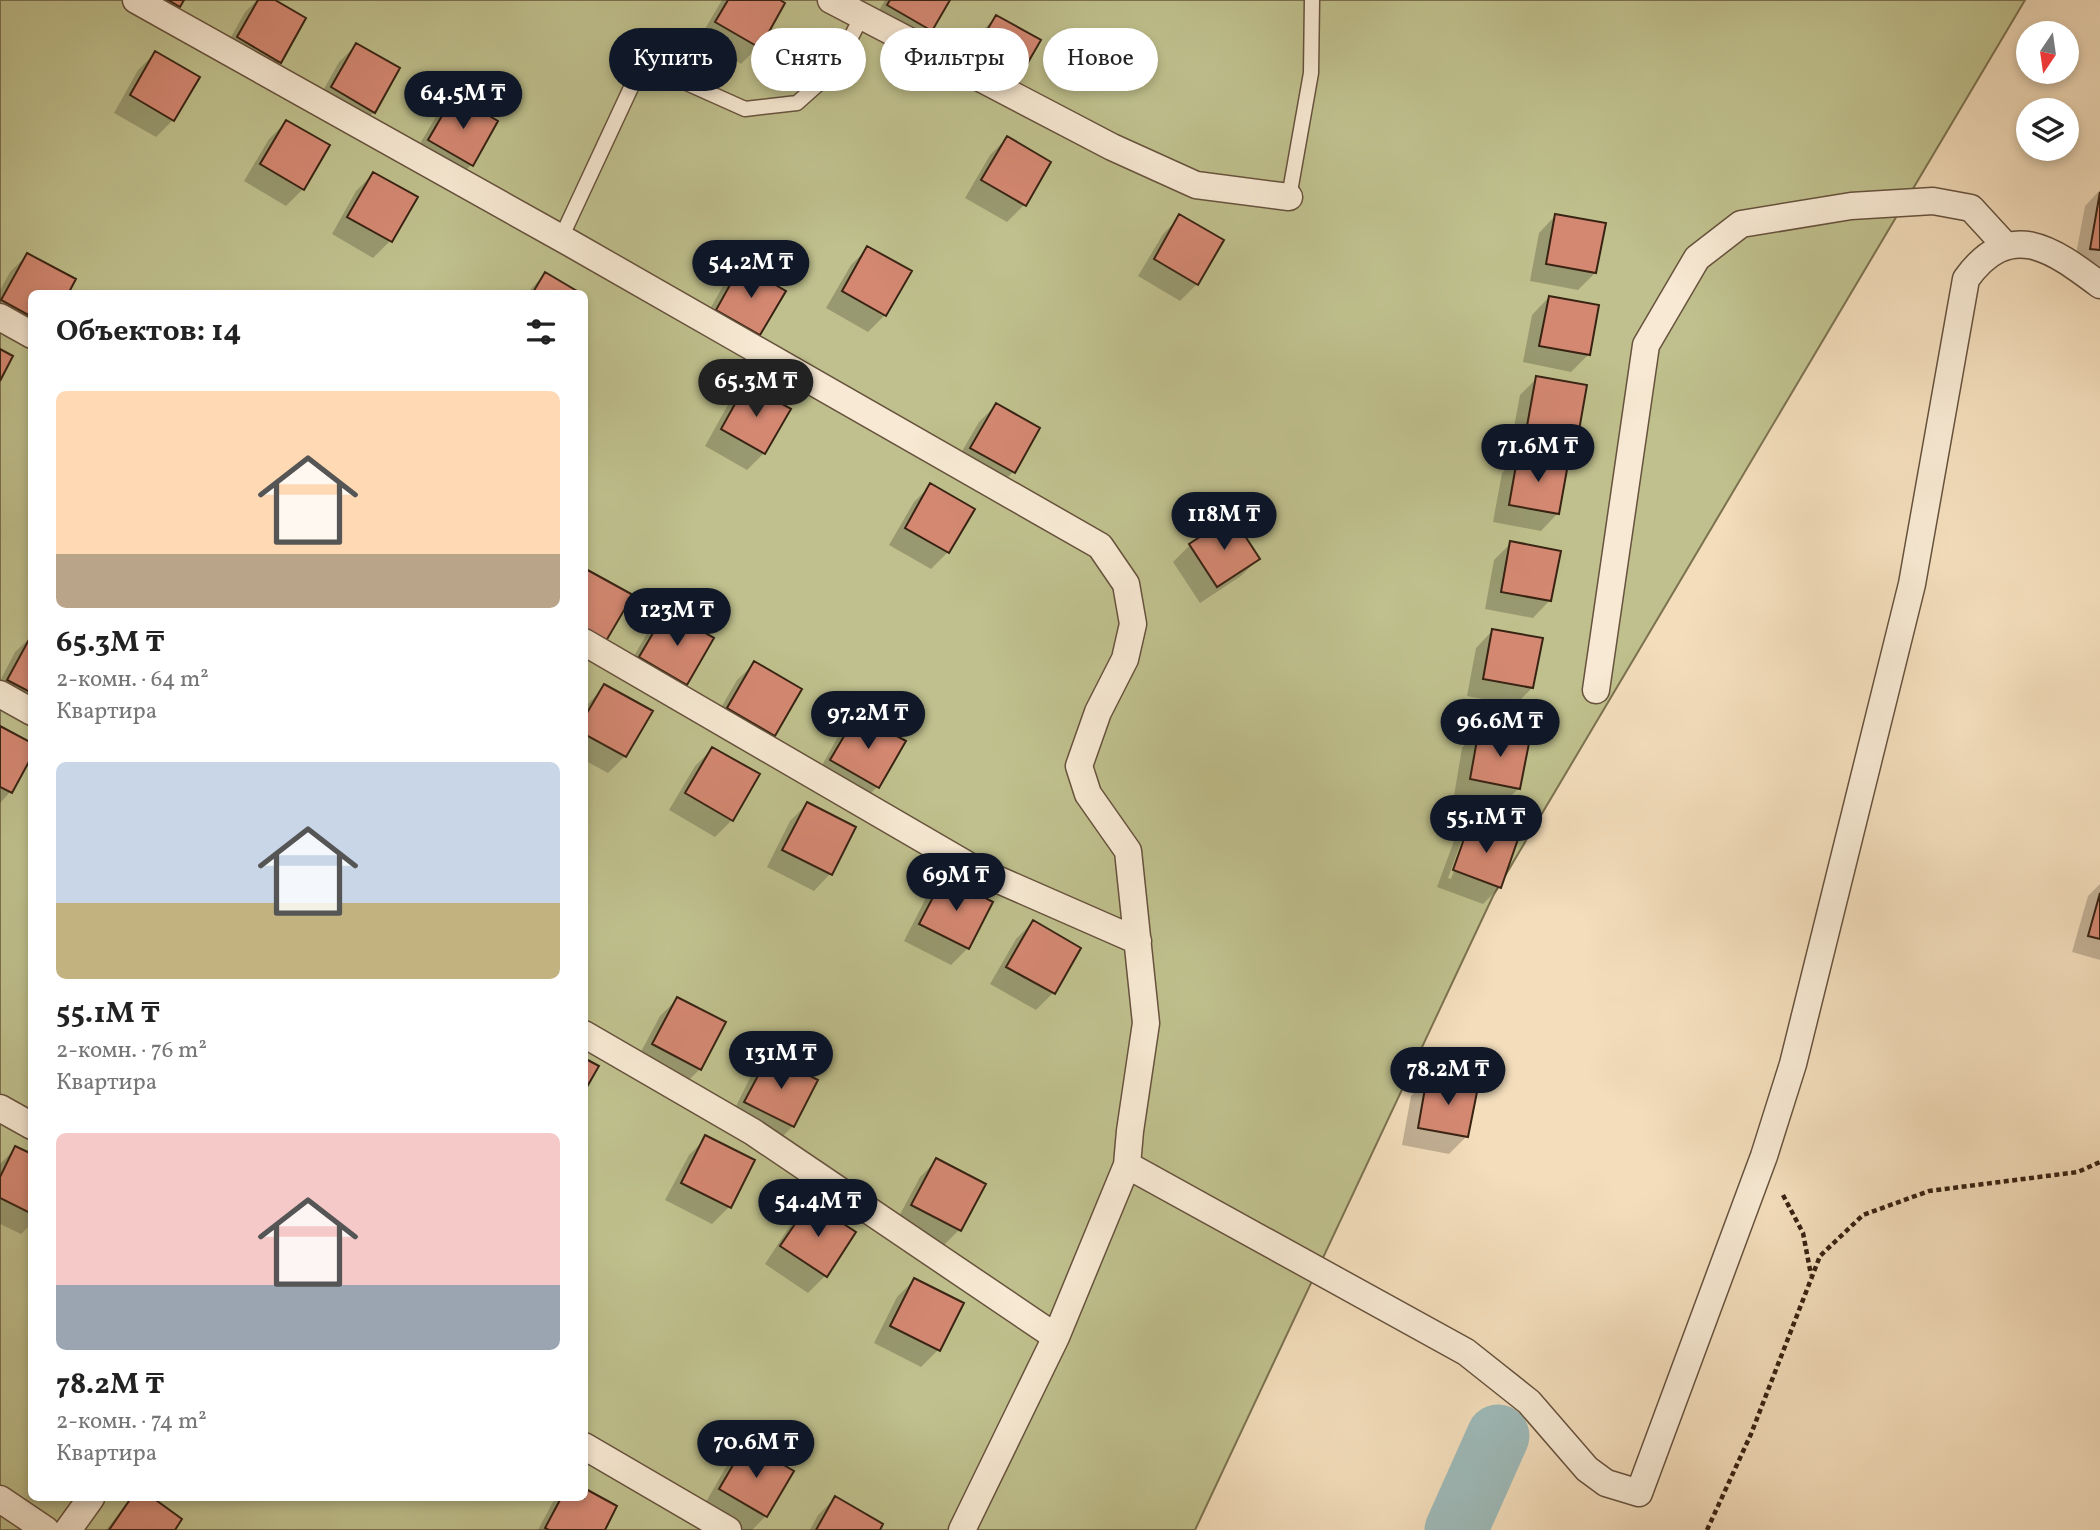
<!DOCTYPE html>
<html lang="ru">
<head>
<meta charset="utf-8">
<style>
  body { margin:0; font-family:Vollkorn,serif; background:#f6f6f6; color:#222; height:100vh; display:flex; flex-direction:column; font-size:26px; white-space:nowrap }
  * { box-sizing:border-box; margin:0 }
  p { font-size:23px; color:#767676 }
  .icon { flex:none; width:38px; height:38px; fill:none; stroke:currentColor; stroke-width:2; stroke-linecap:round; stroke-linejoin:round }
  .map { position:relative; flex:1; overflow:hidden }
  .sheet { position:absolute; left:28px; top:290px; width:560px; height:1211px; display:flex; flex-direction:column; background:#fff; border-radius:10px; box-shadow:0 4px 10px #0003 }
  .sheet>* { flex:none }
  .banner { position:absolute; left:609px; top:28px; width:665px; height:63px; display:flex; gap:14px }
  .needle { width:46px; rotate:193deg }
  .fabs { position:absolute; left:2016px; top:21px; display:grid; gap:14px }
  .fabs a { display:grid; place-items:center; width:63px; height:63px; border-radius:50%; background:#fff; box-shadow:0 4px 10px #0003; font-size:35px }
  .price { position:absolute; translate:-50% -60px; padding:0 16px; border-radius:24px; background:#111827; color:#fff; font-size:23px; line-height:46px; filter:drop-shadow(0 2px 4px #0008) }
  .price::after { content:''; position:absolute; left:50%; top:42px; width:21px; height:16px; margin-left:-10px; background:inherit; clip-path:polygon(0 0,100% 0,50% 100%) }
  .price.on { background:#222; color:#fff }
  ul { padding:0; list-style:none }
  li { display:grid; align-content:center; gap:14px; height:371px; padding:0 28px }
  li span { display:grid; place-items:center; height:217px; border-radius:10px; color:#555 }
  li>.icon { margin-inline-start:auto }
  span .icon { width:126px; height:126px; fill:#fffc; stroke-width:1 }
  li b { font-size:30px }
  h2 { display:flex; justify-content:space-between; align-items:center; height:84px; padding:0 28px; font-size:30px }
  .pill { padding:0 24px; border-radius:32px; background:#fff; box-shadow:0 4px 10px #0003; font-size:24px; line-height:63px }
  .pill.on { background:#111827; color:#fff }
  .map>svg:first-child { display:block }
  .green { fill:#bfc08d; stroke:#7c7250; stroke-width:2; fill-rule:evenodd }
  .shadow { fill:#0003; fill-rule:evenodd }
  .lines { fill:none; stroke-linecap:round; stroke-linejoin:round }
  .river { stroke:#9ebab9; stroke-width:63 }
  .building { fill:#d48872; stroke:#382313; stroke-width:2 }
  .lane-casing { stroke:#67523d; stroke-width:17 }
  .street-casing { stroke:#67523d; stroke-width:29 }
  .path { stroke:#382313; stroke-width:4.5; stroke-dasharray:5 3.5; stroke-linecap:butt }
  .lane { stroke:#f7e9d3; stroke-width:14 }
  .street { stroke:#f7e9d3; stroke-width:26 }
</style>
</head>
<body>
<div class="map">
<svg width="2100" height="1530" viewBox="0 0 2100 1530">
  <rect width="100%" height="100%" fill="#f3ddbb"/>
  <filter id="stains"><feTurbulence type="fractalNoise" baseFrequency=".00286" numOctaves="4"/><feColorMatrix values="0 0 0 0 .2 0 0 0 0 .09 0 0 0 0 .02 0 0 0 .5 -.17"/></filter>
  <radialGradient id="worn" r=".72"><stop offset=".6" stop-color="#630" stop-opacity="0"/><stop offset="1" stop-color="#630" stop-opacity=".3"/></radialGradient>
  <path class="green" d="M 0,0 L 2025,0 L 1493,896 L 1195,1530 L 0,1530 ZM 32,294 L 584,294 L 584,1498 L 32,1498 Z"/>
  <path class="shadow" d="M 121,0 L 182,0 L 162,23 Z
    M 257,0 L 271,0 L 280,62 L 263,79 L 221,55 L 245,12 Z
    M 722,0 L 776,0 L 758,47 L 741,64 L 699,39 Z
    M 885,0 L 948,0 L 931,30 L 914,47 L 872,23 Z
    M 996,17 L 1038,40 L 955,76 L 979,34 Z
    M 356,45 L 374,112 L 357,129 L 315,105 L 339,62 Z
    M 155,53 L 173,120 L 156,137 L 114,113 L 138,70 Z
    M 454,98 L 471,165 L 454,182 L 412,157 L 437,115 Z
    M 286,122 L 303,189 L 286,206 L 244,181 L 269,139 Z
    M 1007,138 L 1049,162 L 1024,205 L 1007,222 L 965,198 L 990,155 Z
    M 373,174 L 415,198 L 390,241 L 373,258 L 332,234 L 356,191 Z
    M 2100,190 L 2100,270 L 2074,265 L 2085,206 Z
    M 1556,215 L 1595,273 L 1578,290 L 1530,281 L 1539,233 Z
    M 1180,217 L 1197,284 L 1180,301 L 1138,276 L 1163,234 Z
    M 868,248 L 885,315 L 868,332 L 826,308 L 851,265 Z
    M 27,255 L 66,294 L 32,294 L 32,342 L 0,326 L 0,290 L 10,272 Z
    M 741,267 L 759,334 L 742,351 L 700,327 L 724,284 Z
    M 545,274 L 579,294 L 526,294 Z
    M 1549,297 L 1588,355 L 1571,372 L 1523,362 L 1532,315 Z
    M 1537,378 L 1576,435 L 1559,452 L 1511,443 L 1520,395 Z
    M 746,386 L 764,453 L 747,470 L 705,446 L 729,403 Z
    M 996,405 L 1038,429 L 1013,472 L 996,489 L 954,465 L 979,422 Z
    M 1519,456 L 1558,513 L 1541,531 L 1493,522 L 1502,473 Z
    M 931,485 L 948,552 L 931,569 L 889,545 L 914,502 Z
    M 1511,543 L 1550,600 L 1533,618 L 1485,609 L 1494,560 Z
    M 1190,545 L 1258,559 L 1241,576 L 1200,603 L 1173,562 Z
    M 666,613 L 686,683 L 669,700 L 623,675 L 649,630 Z
    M 1493,630 L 1532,688 L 1515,705 L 1467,696 L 1476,648 Z
    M 32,636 L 32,719 L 0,681 L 15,652 Z
    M 754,664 L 774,734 L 757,751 L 711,725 L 737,680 Z
    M 605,686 L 650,711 L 625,756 L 608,773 L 584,760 L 584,708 Z
    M 857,716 L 877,787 L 860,804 L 815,778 L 840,733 Z
    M 0,728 L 32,752 L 10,792 L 0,803 Z
    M 1479,730 L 1519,788 L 1502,805 L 1454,796 L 1462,748 Z
    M 712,749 L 732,820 L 715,837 L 669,810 L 695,766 Z
    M 807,804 L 830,874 L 814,891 L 767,867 L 790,821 Z
    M 1471,824 L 1500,887 L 1483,904 L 1437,887 L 1454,841 ZM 1461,842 L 1465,842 L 1451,879 L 1448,878 Z
    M 944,879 L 968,948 L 951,965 L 904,941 L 927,896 Z
    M 2100,884 L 2100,960 L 2072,952 L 2088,896 Z
    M 1033,922 L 1079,948 L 1053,993 L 1036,1010 L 990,984 L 1016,939 Z
    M 677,999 L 700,1069 L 683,1086 L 636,1061 L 660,1016 Z
    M 769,1057 L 816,1081 L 793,1126 L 776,1143 L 729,1120 L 752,1074 Z
    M 1428,1079 L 1467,1136 L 1449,1154 L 1402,1145 L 1411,1096 Z
    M 706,1138 L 753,1161 L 729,1207 L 712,1224 L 665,1200 L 689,1155 Z
    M 16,1148 L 32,1156 L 32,1223 L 21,1234 L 0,1224 L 0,1164 Z
    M 937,1160 L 959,1230 L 942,1247 L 896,1222 L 920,1177 Z
    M 810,1204 L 854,1233 L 825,1276 L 808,1293 L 765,1264 L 793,1221 Z
    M 914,1280 L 961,1304 L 938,1350 L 921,1367 L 874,1343 L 897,1297 Z
    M 746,1445 L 766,1516 L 752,1530 L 744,1530 L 703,1507 L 729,1462 Z
    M 131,1498 L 150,1498 L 172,1530 L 106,1530 Z
    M 555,1498 L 584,1498 L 603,1530 L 538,1530 Z
    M 835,1498 L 878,1530 L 810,1530 L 818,1515 Z"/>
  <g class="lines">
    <path class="river" d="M 1456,1530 L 1498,1436"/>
  </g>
  <path class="building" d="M 168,0 L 184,0 L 180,7 Z
    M 258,0 L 275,0 L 306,18 L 281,63 L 237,37 Z
    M 728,0 L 780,0 L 785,3 L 760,48 L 715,22 Z
    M 890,0 L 950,0 L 932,31 L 887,5 Z
    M 996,15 L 1041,40 L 1015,85 L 970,59 Z
    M 356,43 L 400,68 L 375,113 L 331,87 Z
    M 155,51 L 200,77 L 174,121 L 130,95 Z
    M 454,95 L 498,121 L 473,166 L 428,140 Z
    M 286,120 L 330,145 L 304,190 L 260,164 Z
    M 1007,136 L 1051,162 L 1026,206 L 981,180 Z
    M 373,172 L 418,197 L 392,242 L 347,217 Z
    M 2100,192 L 2100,250 L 2090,249 Z
    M 1179,214 L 1224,240 L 1198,285 L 1154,259 Z
    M 1555,214 L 1606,223 L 1596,273 L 1546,264 Z
    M 867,246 L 912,271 L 886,316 L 842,291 Z
    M 27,253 L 76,279 L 68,294 L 32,294 L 32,317 L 1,300 Z
    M 741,265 L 786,291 L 760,335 L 716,310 Z
    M 545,272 L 582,294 L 532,294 Z
    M 1549,296 L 1599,305 L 1590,355 L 1539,346 Z
    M 0,349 L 13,356 L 0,381 Z
    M 1536,376 L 1587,385 L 1578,436 L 1527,426 Z
    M 746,384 L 791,409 L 765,454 L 721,429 Z
    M 996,403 L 1040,428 L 1015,473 L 970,448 Z
    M 1518,454 L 1568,464 L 1559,514 L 1509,505 Z
    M 930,483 L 975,509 L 949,553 L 905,528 Z
    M 1232,516 L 1260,559 L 1217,587 L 1189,544 Z
    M 1510,541 L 1561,551 L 1551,601 L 1501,592 Z
    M 584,568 L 633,595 L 606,641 L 584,629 Z
    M 666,611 L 714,638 L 687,685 L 639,657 Z
    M 1492,629 L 1543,638 L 1533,688 L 1483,679 Z
    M 32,634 L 32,693 L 7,680 Z
    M 754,661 L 802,689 L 775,736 L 727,708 Z
    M 604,684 L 653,711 L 626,757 L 584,734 L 584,718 Z
    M 857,714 L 906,741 L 879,788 L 830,760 Z
    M 0,726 L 32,743 L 32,756 L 12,793 L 0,787 Z
    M 1479,729 L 1530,738 L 1520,789 L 1470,779 Z
    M 712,747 L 760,774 L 733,821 L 685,793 Z
    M 807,802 L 856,827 L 832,875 L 782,850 Z
    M 1470,822 L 1518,839 L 1501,888 L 1453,870 Z
    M 944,876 L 993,902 L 969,949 L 919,924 Z
    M 2100,893 L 2100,939 L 2088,936 Z
    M 1033,920 L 1081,948 L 1055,994 L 1006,967 Z
    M 677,997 L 726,1022 L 701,1070 L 652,1044 Z
    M 769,1055 L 818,1080 L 794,1127 L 744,1102 Z
    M 584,1058 L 599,1066 L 584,1092 Z
    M 1427,1077 L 1478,1087 L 1468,1137 L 1418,1128 Z
    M 705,1135 L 755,1160 L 731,1208 L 681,1183 Z
    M 15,1146 L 32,1154 L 32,1214 L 0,1198 L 0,1177 Z
    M 936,1158 L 986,1184 L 961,1231 L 911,1205 Z
    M 810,1202 L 856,1232 L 827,1277 L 780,1246 Z
    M 914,1278 L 964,1303 L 940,1351 L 890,1326 Z
    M 746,1443 L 794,1471 L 767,1517 L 719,1489 Z
    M 584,1488 L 617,1506 L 605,1530 L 549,1530 L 545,1528 L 561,1498 L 584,1498 Z
    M 835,1496 L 883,1524 L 880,1530 L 816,1530 Z
    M 131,1498 L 153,1498 L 182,1519 L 175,1530 L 109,1530 Z"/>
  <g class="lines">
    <g class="lane-casing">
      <path id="lane" d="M 1289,197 L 1311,73 L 1312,0
        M 561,238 L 635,79 L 660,71 L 745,109 L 797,103 L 834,70 L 862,16"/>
    </g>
    <g class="street-casing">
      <path id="street" d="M 136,0 L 570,243 L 1100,546 L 1126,584 L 1133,624 L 1125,659 L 1098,712 L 1079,766 L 1088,794 L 1128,851 L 1146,1023 L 1130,1131 L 1127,1165 L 1056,1337 L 962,1530
        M 831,0 L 1112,147 L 1196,185 L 1289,197
        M 0,317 L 32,335
        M 584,642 L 976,870 L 1138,941
        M 1596,690 L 1646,345 L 1697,258 L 1741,224 L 1851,206 L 1933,201 L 1971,208 L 2005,245
        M 0,694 L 32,712
        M 584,1034 L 753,1132 L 1056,1337
        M 0,1108 L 32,1126
        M 1127,1165 L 1466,1352 L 1529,1402 L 1587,1469 L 1606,1483 L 1639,1493 L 1764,1156 L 1793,1064 L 1912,584 L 1966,279 C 2010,218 2052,249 2100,285
        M 584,1446 L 728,1530
        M 0,1499 L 46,1530
        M 68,1530 L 91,1498"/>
    </g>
    <path class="path" d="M 1783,1195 L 1803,1233 L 1811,1275
      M 1707,1530 L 1751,1434 L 1820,1256 L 1863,1215 L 1929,1191 L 2078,1172 L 2100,1162"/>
    <use href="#lane" class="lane"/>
    <use href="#street" class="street"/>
  </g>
  <rect width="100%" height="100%" filter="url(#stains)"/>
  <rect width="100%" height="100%" fill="url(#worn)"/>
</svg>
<div class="fabs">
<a><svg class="needle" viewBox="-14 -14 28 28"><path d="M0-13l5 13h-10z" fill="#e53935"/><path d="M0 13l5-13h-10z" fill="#767676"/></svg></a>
<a><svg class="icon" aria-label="layers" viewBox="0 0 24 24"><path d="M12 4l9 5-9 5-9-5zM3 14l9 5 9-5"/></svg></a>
</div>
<b class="price" style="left:463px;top:131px">64.5M ₸</b>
<b class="price" style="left:751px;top:300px">54.2M ₸</b>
<b class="price on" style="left:756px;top:419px">65.3M ₸</b>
<b class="price" style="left:1538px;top:484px">71.6M ₸</b>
<b class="price" style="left:1224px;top:552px">118M ₸</b>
<b class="price" style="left:677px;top:648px">123M ₸</b>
<b class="price" style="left:868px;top:751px">97.2M ₸</b>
<b class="price" style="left:1500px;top:759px">96.6M ₸</b>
<b class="price" style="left:1486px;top:855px">55.1M ₸</b>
<b class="price" style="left:956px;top:913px">69M ₸</b>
<b class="price" style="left:781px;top:1091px">131M ₸</b>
<b class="price" style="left:1448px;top:1107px">78.2M ₸</b>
<b class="price" style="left:818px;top:1239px">54.4M ₸</b>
<b class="price" style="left:756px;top:1480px">70.6M ₸</b>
<div class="banner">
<a class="pill on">Купить</a>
<a class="pill">Снять</a>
<a class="pill">Фильтры</a>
<a class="pill">Новое</a>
</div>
<section class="sheet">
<h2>Объектов: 14<svg class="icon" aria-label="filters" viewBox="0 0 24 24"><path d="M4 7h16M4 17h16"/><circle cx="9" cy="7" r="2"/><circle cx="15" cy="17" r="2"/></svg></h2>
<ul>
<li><span style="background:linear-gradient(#ffd9b3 75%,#b9a48a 0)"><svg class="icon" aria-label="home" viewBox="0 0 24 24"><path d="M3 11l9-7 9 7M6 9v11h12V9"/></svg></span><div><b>65.3M ₸</b><p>2-комн. · 64 m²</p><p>Квартира</p></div></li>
<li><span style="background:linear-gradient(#c9d6e8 65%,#c2b280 0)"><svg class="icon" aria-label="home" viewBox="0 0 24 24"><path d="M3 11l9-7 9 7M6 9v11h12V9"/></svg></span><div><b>55.1M ₸</b><p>2-комн. · 76 m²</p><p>Квартира</p></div></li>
<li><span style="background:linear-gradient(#f6c9c9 70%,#9aa5b1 0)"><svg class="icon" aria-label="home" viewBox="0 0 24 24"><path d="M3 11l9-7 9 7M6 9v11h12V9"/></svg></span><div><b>78.2M ₸</b><p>2-комн. · 74 m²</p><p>Квартира</p></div></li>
</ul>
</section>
</div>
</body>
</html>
